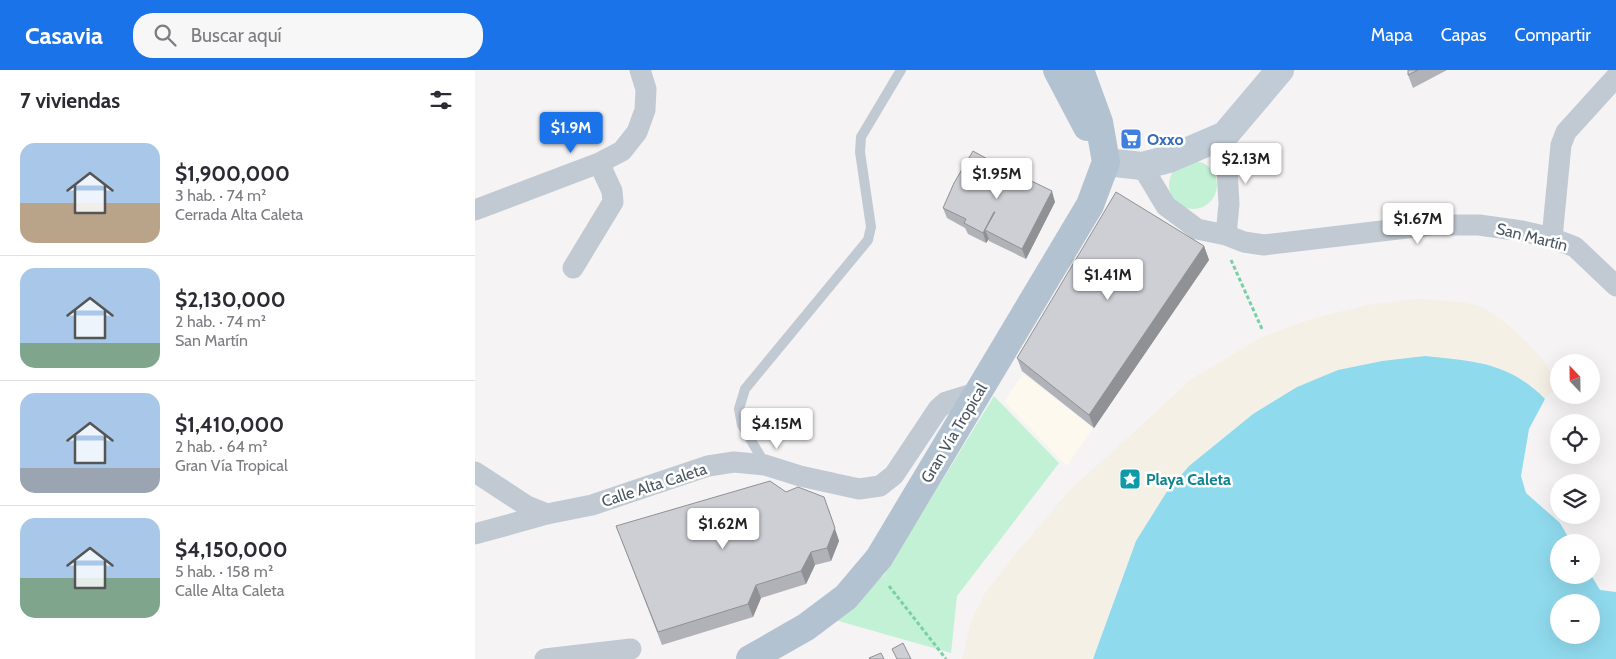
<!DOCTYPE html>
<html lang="es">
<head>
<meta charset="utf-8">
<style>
  body { margin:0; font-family:Cabin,sans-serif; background:#f7f7f7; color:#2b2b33; height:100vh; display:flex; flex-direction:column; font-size:19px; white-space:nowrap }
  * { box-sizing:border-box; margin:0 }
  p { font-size:16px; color:#7c7c81 }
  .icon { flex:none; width:28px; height:28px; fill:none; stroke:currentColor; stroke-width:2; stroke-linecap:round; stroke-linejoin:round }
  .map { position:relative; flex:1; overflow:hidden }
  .panel { display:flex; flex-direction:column; background:#fff; width:475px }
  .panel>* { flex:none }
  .needle { width:32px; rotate:338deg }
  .tools { position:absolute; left:1075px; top:284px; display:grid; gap:10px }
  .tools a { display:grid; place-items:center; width:50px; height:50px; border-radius:50%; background:#fff; box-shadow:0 5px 20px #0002; font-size:25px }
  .price { position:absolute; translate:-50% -42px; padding:0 11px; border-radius:5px; background:#fff; color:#222; font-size:16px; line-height:32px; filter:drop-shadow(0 1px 2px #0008) }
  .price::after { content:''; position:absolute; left:50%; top:30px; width:15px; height:11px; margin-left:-8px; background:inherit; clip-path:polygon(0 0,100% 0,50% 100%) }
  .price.selected { background:#1a73e8; color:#fff }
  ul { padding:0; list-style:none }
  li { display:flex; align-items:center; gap:15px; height:125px; padding:0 20px }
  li+li { border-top:1px solid #e1e1e2 }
  li span { display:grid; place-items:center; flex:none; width:140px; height:100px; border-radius:15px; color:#555 }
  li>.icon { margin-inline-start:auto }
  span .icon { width:60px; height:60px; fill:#fffc; stroke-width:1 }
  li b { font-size:21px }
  h2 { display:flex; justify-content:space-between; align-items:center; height:60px; padding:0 20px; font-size:21px }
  header { display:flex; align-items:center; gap:30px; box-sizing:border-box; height:70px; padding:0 25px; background:#1a73e8; color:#fff }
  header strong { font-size:24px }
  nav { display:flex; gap:28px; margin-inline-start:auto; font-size:18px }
  .search { width:350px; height:45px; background:#f7f7f7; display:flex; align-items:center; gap:12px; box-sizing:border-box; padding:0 18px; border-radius:20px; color:#7c7c81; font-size:19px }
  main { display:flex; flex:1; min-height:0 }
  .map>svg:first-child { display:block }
  .commercial { fill:#fdf9ef }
  .green { fill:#c3f1d5 }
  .sand { fill:#f5f0e5 }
  .water { fill:#90daee; fill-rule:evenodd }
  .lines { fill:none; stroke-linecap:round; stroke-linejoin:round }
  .path { stroke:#7ad0a6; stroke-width:3; stroke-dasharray:4 2.5; stroke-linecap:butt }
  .lane { stroke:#c1cad2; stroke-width:10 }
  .street { stroke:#c1cad2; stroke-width:21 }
  .secondary { stroke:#c1cbd6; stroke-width:28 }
  .primary { stroke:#b3c2d1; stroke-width:28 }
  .wall { fill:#b0b2b7 }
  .shaded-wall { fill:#909195 }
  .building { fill:#cdcfd5; stroke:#909195 }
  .labels { text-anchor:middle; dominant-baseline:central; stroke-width:5; stroke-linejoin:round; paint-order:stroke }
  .shop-label { font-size:16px; font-weight:bold; fill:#366cbe; stroke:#fff; text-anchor:start }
  .street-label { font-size:16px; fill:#4a5661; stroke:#fff }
  .culture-label { font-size:16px; font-weight:bold; fill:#0d838f; stroke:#fff; text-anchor:start }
</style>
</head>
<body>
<header>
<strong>Casavia</strong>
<div class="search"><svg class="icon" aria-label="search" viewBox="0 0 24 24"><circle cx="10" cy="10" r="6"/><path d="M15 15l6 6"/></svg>Buscar aquí</div>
<nav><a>Mapa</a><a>Capas</a><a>Compartir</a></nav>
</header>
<main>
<section class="panel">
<h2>7 viviendas<svg class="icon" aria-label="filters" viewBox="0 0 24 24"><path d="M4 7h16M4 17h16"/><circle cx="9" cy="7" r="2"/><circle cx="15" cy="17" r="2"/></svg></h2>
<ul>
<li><span style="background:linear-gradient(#a9c7e8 60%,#b9a48a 0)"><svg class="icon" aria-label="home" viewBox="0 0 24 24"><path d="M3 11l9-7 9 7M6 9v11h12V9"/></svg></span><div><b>$1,900,000</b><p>3 hab. · 74 m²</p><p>Cerrada Alta Caleta</p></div></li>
<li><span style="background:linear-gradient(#a9c7e8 75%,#7fa58c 0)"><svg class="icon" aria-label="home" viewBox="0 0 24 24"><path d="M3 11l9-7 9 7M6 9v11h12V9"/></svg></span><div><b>$2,130,000</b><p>2 hab. · 74 m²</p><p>San Martín</p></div></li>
<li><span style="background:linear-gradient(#a9c7e8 75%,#9aa5b1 0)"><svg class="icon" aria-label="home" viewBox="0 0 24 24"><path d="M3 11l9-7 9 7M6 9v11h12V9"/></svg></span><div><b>$1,410,000</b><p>2 hab. · 64 m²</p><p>Gran Vía Tropical</p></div></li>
<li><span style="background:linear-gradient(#a9c7e8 60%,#7fa58c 0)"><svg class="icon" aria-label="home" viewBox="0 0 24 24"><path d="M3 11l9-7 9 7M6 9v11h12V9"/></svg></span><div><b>$4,150,000</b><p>5 hab. · 158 m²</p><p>Calle Alta Caleta</p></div></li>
</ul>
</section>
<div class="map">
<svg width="1141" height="589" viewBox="0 0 1141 589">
  <rect width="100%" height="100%" fill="#f5f3f3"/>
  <path class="commercial" d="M 548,304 L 618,358 L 592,396 L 529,331 Z"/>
  <path class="green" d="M694 115a24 24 0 1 1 48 0a24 24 0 1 1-48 0Z
    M 519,326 L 584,393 L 482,526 L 476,583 L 360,550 L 409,505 Z"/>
  <path class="sand" d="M 941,229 C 960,230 988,230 1006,237 C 1026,245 1082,294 1079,317 C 1078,322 1073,326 1070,329 L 1057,316 L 1024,298 L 999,291 L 950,286 L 893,294 L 863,300 L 822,317 L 778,344 L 735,378 L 661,471 L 618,589 L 487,589 L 496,552 L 510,523 L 538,487 L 593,422 L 718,308 L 785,268 L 839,248 L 892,235 Z"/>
  <path class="water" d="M 950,286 C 998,291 1034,292 1070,329 L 1054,359 L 1046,406 L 1051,423 L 1085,453 L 1096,472 L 1084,472 L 1084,505 L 1116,505 L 1125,520 L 1141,522 L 1141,589 L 618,589 L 661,471 L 691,423 L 714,396 L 778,344 L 822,317 L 863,300 L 907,291 ZM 1084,532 L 1116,532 L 1116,565 L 1084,565 Z"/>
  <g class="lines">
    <path class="path" d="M 756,190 L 787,259
      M 414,516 L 471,589"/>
    <path class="lane" d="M 290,394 L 267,355 L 264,339 L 270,319 L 393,170 L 396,157 L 385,82 L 386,67 L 426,0"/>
    <path class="street" d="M 750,65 L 754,134 L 751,165
      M 667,96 L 691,136 L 722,159 L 751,165 L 769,172 L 789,175 L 957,155 L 1004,155 L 1047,161 L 1077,168 L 1100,177 L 1141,216
      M 0,140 L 124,93 L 147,81 L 162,62 L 170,40 L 171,19 L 165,0
      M 1077,168 L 1086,75 L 1091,62 L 1141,7
      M 98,198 L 138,132 L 137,121 L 124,93
      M 0,402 L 52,436 L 72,444
      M 0,464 L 72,444 L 117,435 L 233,396 L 259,392 L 290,395 L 325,406 L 384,419 L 405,416 L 419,405 L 463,339 L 471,332 L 504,322
      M 70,589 L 156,579"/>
    <path class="secondary" d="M 631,92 L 667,96 L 694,89 L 750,65 L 805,0"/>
    <path class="primary" d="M 582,0 L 612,57
      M 275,589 L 331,557 L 371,527 L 404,488 L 615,135 L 631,92 L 624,52 L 605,0"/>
  </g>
  <path class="wall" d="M 933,0 L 972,0 L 938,18 L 933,5 Z
    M 539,104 L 580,132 L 551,189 L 514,171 L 514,169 L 511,173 L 493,164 L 490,158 L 472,148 L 468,138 Z
    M 729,176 L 734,190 L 619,358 L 547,301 L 542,288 Z
    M 311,422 L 354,440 L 364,471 L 356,491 L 340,495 L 331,514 L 286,528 L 278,547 L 187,575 L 146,469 Z"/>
  <path class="shaded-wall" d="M 577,121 L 580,132 L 551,189 L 547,179 Z
    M 519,142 L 522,152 L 510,160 L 514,169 L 511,173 L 508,163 Z
    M 729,176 L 734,190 L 619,358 L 614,345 Z
    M 349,427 L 364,471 L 356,491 L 352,478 Z
    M 336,482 L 340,495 L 331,514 L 326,501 Z
    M 281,515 L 286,528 L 278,547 L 273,534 Z"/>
  <path class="building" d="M 933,0 L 943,0 L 933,5 Z
    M 498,81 L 539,104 L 540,103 L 577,121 L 547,179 L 510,160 L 520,142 L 519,142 L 508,163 L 489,153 L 491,149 L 468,138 L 479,113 Z
    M 641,122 L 729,176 L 614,345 L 542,288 Z
    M 295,411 L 311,422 L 323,417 L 349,427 L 360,458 L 352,478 L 336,482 L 326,501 L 281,515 L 273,534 L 183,562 L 141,456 Z
    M 428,573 L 436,589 L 422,589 L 417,579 Z
    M 406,583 L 409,589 L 395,589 L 394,588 Z"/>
  <defs>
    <g id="supermarket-square" transform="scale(1.125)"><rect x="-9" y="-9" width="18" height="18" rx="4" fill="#3f7fe0" stroke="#fff"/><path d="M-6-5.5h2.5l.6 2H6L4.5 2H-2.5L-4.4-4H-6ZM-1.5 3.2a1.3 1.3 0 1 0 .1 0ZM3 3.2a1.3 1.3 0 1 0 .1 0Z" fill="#fff"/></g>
    <g id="sight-square" transform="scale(1.125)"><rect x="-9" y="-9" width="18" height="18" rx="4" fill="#0f9aa8" stroke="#fff"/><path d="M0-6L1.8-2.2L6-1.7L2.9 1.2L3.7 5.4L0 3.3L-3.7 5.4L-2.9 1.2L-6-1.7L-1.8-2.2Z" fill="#fff"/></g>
  </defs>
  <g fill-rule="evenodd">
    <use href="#supermarket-square" x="656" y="69"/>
    <use href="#sight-square" x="655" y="409"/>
  </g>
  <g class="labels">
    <g class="shop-label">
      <text x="672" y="69">Oxxo</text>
    </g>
    <g class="street-label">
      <text transform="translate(1057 167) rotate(14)">San Martín</text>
      <text transform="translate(479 363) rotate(-59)">Gran Vía Tropical</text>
      <text transform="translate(179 415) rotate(-18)">Calle Alta Caleta</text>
    </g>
    <g class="culture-label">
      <text x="671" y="409">Playa Caleta</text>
    </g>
  </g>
</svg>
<div class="tools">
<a><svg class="needle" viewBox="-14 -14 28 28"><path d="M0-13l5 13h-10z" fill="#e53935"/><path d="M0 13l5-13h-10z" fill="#7c7c81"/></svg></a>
<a><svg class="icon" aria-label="locate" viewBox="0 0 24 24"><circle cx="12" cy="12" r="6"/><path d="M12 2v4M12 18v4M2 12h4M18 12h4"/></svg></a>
<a><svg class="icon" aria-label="layers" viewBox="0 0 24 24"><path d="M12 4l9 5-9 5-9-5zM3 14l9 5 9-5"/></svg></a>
<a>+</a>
<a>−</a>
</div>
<b class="price selected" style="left:96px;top:84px">$1.9M</b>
<b class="price" style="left:771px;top:115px">$2.13M</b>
<b class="price" style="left:522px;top:130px">$1.95M</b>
<b class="price" style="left:943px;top:175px">$1.67M</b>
<b class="price" style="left:633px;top:231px">$1.41M</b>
<b class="price" style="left:302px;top:380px">$4.15M</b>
<b class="price" style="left:248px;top:480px">$1.62M</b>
</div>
</main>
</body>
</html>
